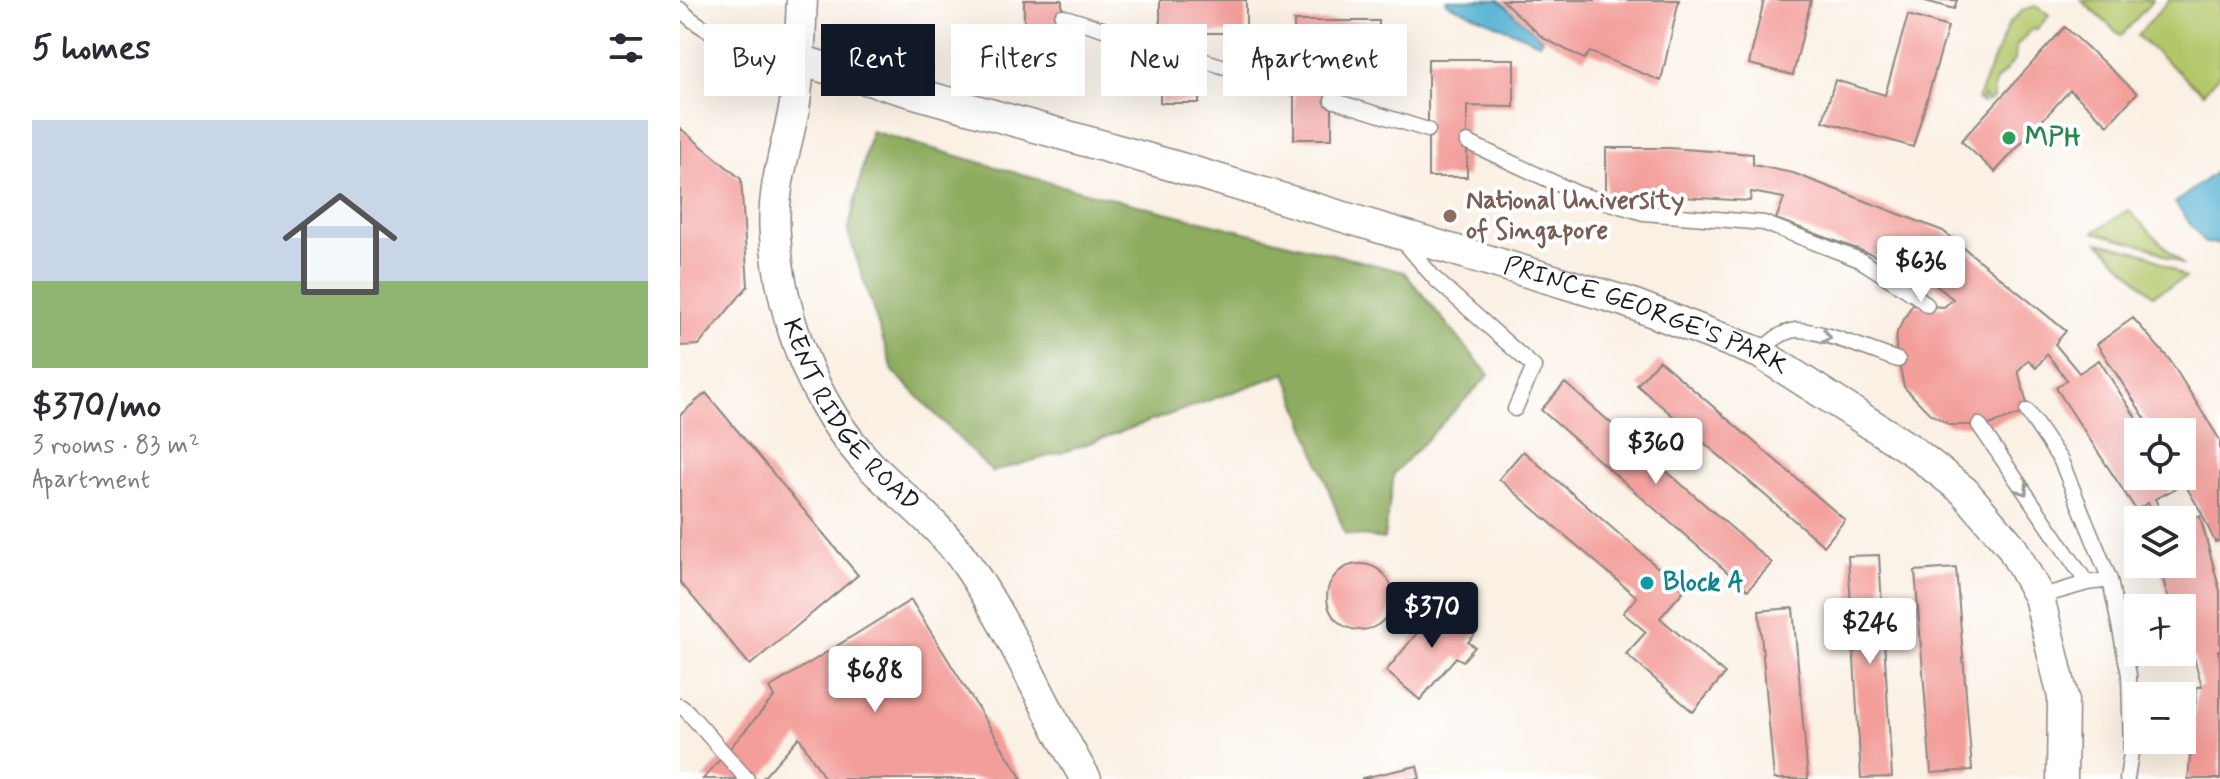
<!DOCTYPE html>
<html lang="en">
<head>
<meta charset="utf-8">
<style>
  body { margin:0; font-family:Mynerve,sans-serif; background:#f2f2f3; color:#2b2b33; height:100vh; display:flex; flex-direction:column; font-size:30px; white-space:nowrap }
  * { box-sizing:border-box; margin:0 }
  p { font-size:26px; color:#7c7c81 }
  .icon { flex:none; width:44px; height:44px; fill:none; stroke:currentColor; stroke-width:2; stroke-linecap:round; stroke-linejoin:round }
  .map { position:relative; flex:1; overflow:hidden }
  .side { display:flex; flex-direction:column; background:#fff; width:680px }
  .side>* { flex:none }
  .hud { position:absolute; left:24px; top:24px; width:760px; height:72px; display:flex; gap:16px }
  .fabs { position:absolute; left:1444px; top:418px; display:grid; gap:16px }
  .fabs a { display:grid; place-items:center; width:72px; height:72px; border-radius:0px; background:#fff; box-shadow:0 8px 32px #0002; font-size:40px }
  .price { position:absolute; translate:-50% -68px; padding:0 18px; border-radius:8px; background:#fff; color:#222; font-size:26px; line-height:52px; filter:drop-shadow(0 2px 4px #0008) }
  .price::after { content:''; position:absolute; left:50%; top:48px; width:24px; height:18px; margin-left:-12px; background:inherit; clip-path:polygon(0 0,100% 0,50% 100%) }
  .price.active { background:#111827; color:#fff }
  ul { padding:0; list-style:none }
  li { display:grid; align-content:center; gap:16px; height:424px; padding:0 32px }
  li+li { border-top:2px solid #e1e1e2 }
  li span { display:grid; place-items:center; height:248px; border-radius:0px; color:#555 }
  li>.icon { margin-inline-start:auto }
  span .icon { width:144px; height:144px; fill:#fffc; stroke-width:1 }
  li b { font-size:34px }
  h2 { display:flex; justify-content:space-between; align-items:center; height:96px; padding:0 32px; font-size:34px }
  .chip { padding:0 28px; border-radius:0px; background:#fff; box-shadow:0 8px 32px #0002; font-size:28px; line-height:72px }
  .chip.active { background:#111827; color:#fff }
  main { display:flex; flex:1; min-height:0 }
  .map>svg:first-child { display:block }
  .green { fill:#b3c76b; stroke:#687244; stroke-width:2 }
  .forest { fill:#8eac5f; stroke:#55643e; stroke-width:2 }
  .water { fill:#52b1d1; stroke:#376676; stroke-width:2 }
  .building { fill:#f39e9a }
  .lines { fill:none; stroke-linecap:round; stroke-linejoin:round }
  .lane-casing { stroke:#8b8680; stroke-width:17 }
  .street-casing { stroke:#8b8680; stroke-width:33 }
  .lane { stroke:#fff; stroke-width:14 }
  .street { stroke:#fff; stroke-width:30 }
  .oneway { stroke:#999 }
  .leisure-dot { fill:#2e9e5b; stroke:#fff; stroke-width:3 }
  .education-dot { fill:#8d6e63; stroke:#fff; stroke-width:3 }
  .culture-dot { fill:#0f9aa8; stroke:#fff; stroke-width:3 }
  .labels { text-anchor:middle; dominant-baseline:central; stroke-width:8; stroke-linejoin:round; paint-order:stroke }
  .leisure-label { font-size:26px; font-weight:bold; fill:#27864d; stroke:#fff; text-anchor:start }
  .education-label { font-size:26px; font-weight:bold; fill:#785e54; stroke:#fff; text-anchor:start }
  .street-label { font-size:26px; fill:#1c1c1c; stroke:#fff }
  .culture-label { font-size:26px; font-weight:bold; fill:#0d838f; stroke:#fff; text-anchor:start }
</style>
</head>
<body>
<main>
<section class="side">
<h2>5 homes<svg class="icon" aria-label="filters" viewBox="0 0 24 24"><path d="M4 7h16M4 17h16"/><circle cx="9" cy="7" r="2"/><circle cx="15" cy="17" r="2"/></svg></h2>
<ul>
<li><span style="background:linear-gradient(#c9d6e8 65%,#8fb573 0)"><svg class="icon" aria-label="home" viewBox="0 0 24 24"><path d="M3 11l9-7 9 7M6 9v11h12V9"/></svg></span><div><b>$370/mo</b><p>3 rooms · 83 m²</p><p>Apartment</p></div></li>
</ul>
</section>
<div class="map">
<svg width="1540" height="779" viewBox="0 0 1540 779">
  <rect width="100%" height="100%" fill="#fff"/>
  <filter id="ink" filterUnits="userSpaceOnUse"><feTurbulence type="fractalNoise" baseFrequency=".0125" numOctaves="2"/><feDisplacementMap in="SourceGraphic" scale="16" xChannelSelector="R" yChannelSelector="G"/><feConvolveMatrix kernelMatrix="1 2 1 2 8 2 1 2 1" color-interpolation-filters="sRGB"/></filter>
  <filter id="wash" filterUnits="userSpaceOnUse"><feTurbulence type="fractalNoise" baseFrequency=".006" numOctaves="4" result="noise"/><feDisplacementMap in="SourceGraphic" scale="32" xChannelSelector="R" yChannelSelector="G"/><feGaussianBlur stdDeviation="1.8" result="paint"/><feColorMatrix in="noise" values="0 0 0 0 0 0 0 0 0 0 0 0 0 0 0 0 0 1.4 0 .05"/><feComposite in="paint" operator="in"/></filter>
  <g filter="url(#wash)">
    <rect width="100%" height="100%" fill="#faf0e3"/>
    <path class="green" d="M 1401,0 L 1473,0 L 1441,36 Z
      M 1489,0 L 1540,0 L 1540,74 L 1523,93 L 1457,36 Z
      M 1355,6 L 1370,15 L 1356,30 L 1352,29 L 1336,46 L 1335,60 L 1315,82 L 1313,98 L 1307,102 L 1304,96 L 1302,98 L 1303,103 L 1297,100 L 1329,23 L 1343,10 Z
      M 1448,210 L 1503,265 L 1470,247 L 1414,232 Z
      M 1419,242 L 1467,254 L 1506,278 L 1473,295 Z"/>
    <path class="forest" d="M 191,131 L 378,185 L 724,272 L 809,375 L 714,473 L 704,539 L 665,534 L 606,373 L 387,451 L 312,472 L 213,371 L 168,232 Z"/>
    <path class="water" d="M 767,0 L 819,0 L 862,39 L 859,43 L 766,3 Z
      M 1537,171 L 1540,174 L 1540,244 L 1525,243 L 1495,203 Z"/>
    <g id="blocks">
      <path class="building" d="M 344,0 L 382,0 L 382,66 L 344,66 Z
        M 480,0 L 566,0 L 566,33 L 519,33 L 519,103 L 480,103 Z
        M 822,0 L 999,0 L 981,81 L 910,52 L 904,59 L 863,38 Z
        M 1084,0 L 1131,0 L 1113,75 L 1069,64 Z
        M 1242,0 L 1277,0 L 1274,9 Z
        M 1228,15 L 1268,27 L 1233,147 L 1143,121 L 1155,80 L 1205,95 Z
        M 614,21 L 699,21 L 699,69 L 652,69 L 652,139 L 614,139 Z
        M 1385,27 L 1457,93 L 1428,125 L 1390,90 L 1315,172 L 1281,141 Z
        M 748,59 L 834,59 L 834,107 L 787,106 L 787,177 L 748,177 Z
        M 0,128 L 61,179 L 68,286 L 19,345 L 0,346 Z
        M 926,148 L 989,148 L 1073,154 L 1073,165 L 1113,173 L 1263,231 L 1386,331 L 1375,344 L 1399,373 L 1419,360 L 1465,432 L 1458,432 L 1458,476 L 1494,476 L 1500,486 L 1475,499 L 1486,520 L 1477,520 L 1468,503 L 1456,510 L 1376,388 L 1387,380 L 1367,354 L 1356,368 L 1348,360 L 1338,371 L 1349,411 L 1309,425 L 1270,425 L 1249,413 L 1224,387 L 1216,348 L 1217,332 L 1232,305 L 1264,307 L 1273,299 L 1246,277 L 1261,259 L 1234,248 L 1226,267 L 1096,219 L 1104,198 L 1071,192 L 1070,201 L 984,196 L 926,196 Z
        M 1453,318 L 1489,359 L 1540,440 L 1540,540 L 1535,542 L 1521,512 L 1500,476 L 1502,476 L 1502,432 L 1474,432 L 1417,344 Z
        M 979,360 L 1165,520 L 1144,546 L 957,385 Z
        M 885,383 L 1092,563 L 1068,590 L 861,410 Z
        M 26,393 L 178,575 L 70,665 L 0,582 L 0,415 Z
        M 843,451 L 1004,590 L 980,618 L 1045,674 L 1013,712 L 946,654 L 966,632 L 943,613 L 957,597 L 819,479 Z
        M 1520,516 L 1540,591 L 1540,651 L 1538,651 L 1540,660 L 1540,779 L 1508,779 L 1517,687 L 1522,687 L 1514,658 L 1505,660 L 1502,649 L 1502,608 L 1491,608 L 1479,564 L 1502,564 L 1502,520 Z
        M 1199,555 L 1212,777 L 1181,778 L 1168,556 Z
        M647 597a33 33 0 1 1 66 0a33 33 0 1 1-66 0Z
        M 1276,568 L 1292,770 L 1251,773 L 1235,571 Z
        M 231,600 L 342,779 L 145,779 L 119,737 L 82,779 L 23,779 L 94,697 L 89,688 Z
        M 762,603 L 797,632 L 788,642 L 795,647 L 783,661 L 776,657 L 740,700 L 706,671 L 742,627 L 736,622 L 750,606 L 756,611 Z
        M 1113,608 L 1128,779 L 1094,779 L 1079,611 Z
        M 737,766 L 740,779 L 682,779 L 682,778 Z"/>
    </g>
  </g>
  <g filter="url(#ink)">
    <use href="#blocks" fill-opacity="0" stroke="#8b8680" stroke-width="2"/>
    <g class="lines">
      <g class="lane-casing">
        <path id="lane" d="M 0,9 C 31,41 77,50 118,60
          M 382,16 L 480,47
          M 519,59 L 613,88
          M 652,100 L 748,130
          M 787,142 L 899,194 L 964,213 L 1084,223 L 1180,260 L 1238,297 L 1247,305
          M 723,241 L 755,279 L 854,367 L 835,409
          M 1080,353 C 1089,343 1100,332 1116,330 C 1138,329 1195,352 1218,360
          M 1347,411 L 1381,461 L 1430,580 L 1449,675 L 1451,753 L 1447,779
          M 1299,425 L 1407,583
          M 1359,597 L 1407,583 L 1430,580
          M 0,706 L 7,711 L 67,779"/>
      </g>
      <g class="street-casing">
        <g id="street">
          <path id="s1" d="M 122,0 C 120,36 120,74 114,109 C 106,150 91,192 95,235 C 101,317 133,406 191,466 C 224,499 262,527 288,566 C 334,633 364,710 406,779"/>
          <path id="s2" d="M 118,60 L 494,166 L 947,302 L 1080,353 L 1233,451 L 1284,491 L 1331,546 L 1359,597 L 1383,697 L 1382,779"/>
        </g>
      </g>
      <use href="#lane" class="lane"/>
      <use href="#street" class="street"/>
    </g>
    <defs><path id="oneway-chevron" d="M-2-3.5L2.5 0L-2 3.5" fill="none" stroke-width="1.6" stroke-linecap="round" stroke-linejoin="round" transform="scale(2)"/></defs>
    <g class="oneway">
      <use href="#oneway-chevron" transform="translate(1146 337) rotate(15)"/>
      <use href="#oneway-chevron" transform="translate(1343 490) rotate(56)"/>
    </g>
  </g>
  <circle class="leisure-dot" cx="1329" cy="138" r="8"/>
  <circle class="education-dot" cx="770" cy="216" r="8"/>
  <circle class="culture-dot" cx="967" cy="583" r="8"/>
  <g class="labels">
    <g class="leisure-label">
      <text x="1345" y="138">MPH</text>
    </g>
    <g class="education-label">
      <text x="786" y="201">National University<tspan x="786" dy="30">of Singapore</tspan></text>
    </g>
    <g class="street-label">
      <text stroke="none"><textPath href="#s2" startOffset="886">PRINCE GEORGE'S PARK</textPath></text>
      <text stroke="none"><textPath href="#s1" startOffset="438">KENT RIDGE ROAD</textPath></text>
    </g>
    <g class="culture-label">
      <text x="983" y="583">Block A</text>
    </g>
  </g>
</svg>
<div class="fabs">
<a><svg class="icon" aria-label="locate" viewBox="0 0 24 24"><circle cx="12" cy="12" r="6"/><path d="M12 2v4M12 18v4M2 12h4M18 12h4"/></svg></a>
<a><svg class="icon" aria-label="layers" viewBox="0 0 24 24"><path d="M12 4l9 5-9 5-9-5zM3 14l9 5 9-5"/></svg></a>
<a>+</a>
<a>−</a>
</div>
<b class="price" style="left:1241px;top:304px">$636</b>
<b class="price" style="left:976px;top:486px">$360</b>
<b class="price active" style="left:752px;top:650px">$370</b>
<b class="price" style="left:1190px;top:666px">$246</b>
<b class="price" style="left:195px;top:714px">$688</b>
<div class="hud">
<a class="chip">Buy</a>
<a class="chip active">Rent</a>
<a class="chip">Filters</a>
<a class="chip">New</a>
<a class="chip">Apartment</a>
</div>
</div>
</main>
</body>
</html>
